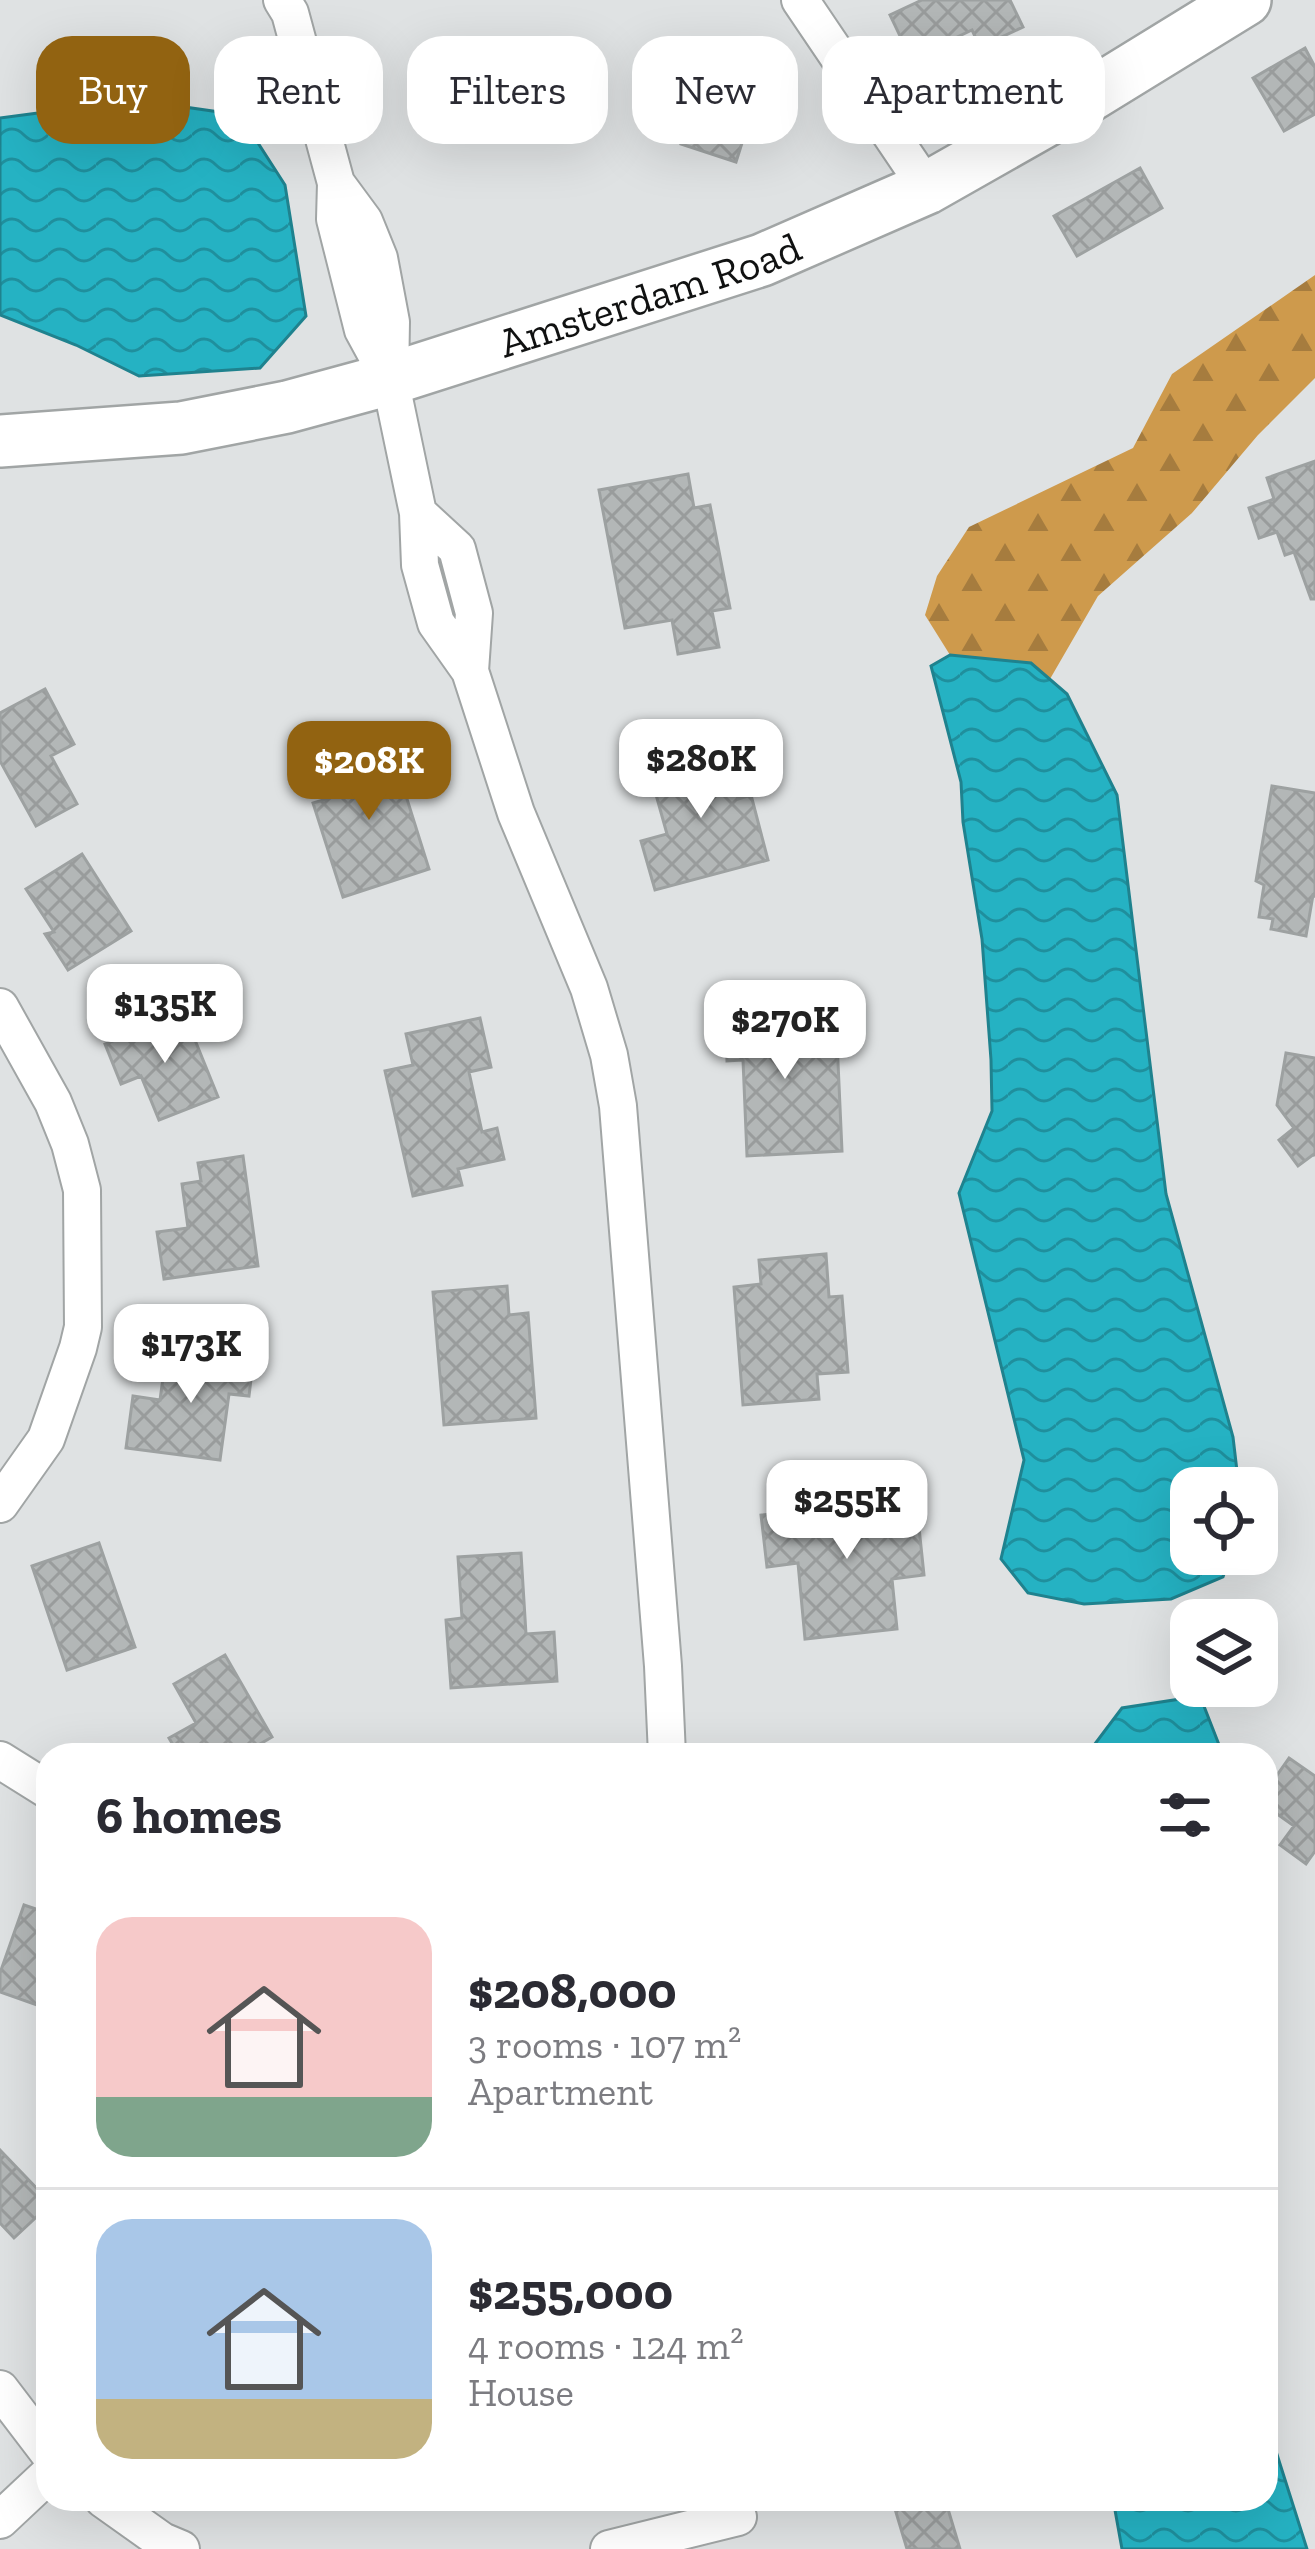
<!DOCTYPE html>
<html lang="en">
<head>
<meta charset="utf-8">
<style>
  body { margin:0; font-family:"Zilla Slab",serif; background:#f2f2f3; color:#2b2b33; height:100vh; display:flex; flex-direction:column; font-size:45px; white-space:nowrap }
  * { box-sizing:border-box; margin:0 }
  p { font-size:39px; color:#7c7c81 }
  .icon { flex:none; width:66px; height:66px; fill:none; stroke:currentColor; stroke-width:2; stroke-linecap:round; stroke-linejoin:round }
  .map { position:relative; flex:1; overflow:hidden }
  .drawer { position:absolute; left:36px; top:1743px; width:1242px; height:768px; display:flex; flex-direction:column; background:#fff; border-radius:36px; box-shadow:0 12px 48px #0002 }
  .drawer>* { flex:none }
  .top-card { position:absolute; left:36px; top:36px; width:1245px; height:108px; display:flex; gap:24px }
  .buttons { position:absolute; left:1170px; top:1467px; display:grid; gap:24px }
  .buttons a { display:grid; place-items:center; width:108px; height:108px; border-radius:24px; background:#fff; box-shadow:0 12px 48px #0002; font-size:60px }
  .price { position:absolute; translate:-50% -102px; padding:0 27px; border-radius:24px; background:#fff; color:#222; font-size:39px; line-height:78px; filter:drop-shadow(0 3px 6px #0008) }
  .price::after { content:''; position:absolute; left:50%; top:72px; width:36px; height:27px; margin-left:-18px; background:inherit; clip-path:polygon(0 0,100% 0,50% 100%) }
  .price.on { background:#926311; color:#fff }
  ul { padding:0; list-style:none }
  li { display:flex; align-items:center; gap:36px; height:300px; padding:0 60px }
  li+li { border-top:3px solid #e1e1e2 }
  li span { display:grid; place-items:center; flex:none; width:336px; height:240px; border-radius:36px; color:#555 }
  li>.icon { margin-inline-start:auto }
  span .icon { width:144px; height:144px; fill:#fffc; stroke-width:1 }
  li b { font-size:51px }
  h2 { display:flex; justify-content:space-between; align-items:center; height:144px; padding:0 60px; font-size:51px }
  .chip { padding:0 42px; border-radius:36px; background:#fff; box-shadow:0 12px 48px #0002; font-size:42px; line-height:108px }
  .chip.on { background:#926311; color:#fff }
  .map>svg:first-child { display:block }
  .forest { fill:url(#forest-firs) }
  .water { fill:url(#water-waves); stroke:#1f828e; stroke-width:3 }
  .building { fill:url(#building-cross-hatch); stroke:#9da1a1; stroke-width:3 }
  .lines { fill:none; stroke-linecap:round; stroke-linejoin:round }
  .street-casing { stroke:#a1a5a5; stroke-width:40 }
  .secondary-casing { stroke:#a1a5a5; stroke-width:56 }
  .street { stroke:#fff; stroke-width:36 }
  .secondary { stroke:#fff; stroke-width:51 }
  .labels { text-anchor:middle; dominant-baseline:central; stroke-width:9; stroke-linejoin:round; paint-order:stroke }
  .street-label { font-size:42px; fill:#101111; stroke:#fff }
</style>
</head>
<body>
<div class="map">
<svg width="1315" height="2549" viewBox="0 0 1315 2549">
  <defs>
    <pattern id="forest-firs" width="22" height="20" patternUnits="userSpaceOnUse" patternTransform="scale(3)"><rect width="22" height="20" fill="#ce9a4c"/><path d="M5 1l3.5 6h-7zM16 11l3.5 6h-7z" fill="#a67c3e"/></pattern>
    <pattern id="water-waves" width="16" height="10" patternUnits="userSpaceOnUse" patternTransform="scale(3)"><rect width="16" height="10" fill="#25b2c3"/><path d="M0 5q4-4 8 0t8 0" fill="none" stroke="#1f8f9d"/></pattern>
    <pattern id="building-cross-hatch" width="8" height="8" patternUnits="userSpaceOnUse" patternTransform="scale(3)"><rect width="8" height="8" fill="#b3b7b7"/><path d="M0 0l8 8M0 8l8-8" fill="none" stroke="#999c9c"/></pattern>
  </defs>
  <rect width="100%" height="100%" fill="#dfe2e3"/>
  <path class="forest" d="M 1315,275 L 1315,378 L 1258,435 L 1192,513 L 1098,596 L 1050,679 L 1031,663 L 950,655 L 925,615 L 937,576 L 969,527 L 1133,448 L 1172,374 Z"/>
  <path class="water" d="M 87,93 L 240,115 L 285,185 L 306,316 L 260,368 L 139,376 L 76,345 L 0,315 L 0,118 L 38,113 Z
    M 950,655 L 1031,663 L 1067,694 L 1117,795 L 1166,1194 L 1233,1437 L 1239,1488 L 1191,1488 L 1191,1554 L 1231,1554 L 1223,1577 L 1171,1599 L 1084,1604 L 1028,1593 L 1001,1559 L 1024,1460 L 959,1193 L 992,1111 L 991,1060 L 982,939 L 963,822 L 961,782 L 931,666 Z
    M 1200,1696 L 1223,1755 L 1090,1755 L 1091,1749 L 1122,1708 Z
    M 1266,2378 L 1274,2445 L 1307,2549 L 1122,2549 L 1113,2499 L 1266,2499 Z"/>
  <path class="building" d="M 922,0 L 1010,0 L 1023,27 L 980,47 L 972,30 L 911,59 L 890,15 Z
    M 1305,48 L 1315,67 L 1315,114 L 1284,131 L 1253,78 Z
    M 709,55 L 764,73 L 736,162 L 681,144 Z
    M 1140,168 L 1162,208 L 1077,256 L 1054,216 Z
    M 1315,461 L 1315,599 L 1311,599 L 1294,552 L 1285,555 L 1277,532 L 1259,538 L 1249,508 L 1274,499 L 1267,478 Z
    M 688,474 L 694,508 L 710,505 L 730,608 L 712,611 L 719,647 L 678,654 L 672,620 L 625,628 L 599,490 Z
    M 45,689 L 74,744 L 51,756 L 77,804 L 36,826 L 0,761 L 0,713 Z
    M 390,745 L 429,869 L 343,897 L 313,803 L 330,798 L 320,767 Z
    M 723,746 L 738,799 L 751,795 L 768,860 L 655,890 L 641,841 L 667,834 L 648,766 Z
    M 1272,786 L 1315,793 L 1315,896 L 1313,895 L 1306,936 L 1271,929 L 1273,919 L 1259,917 L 1264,885 L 1256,881 Z
    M 82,854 L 131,931 L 68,970 L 45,934 L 54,932 L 26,889 Z
    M 796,1003 L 798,1042 L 837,1040 L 842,1151 L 747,1156 L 743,1060 L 727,1061 L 725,1006 Z
    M 184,1013 L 218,1097 L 159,1120 L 141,1076 L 121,1084 L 105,1044 Z
    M 480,1018 L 491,1067 L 469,1072 L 482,1132 L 497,1128 L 504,1159 L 458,1169 L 462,1185 L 413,1196 L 385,1071 L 413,1065 L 406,1034 Z
    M 1286,1053 L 1315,1058 L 1315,1156 L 1314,1154 L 1298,1166 L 1279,1140 L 1294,1128 L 1277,1105 Z
    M 243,1156 L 258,1266 L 164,1279 L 157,1232 L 188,1228 L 182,1184 L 201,1181 L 198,1163 Z
    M 826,1254 L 829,1297 L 842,1296 L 848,1372 L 817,1374 L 819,1399 L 743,1405 L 734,1287 L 761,1284 L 759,1260 Z
    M 507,1286 L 509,1315 L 528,1313 L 536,1418 L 444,1425 L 433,1292 Z
    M 194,1347 L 254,1354 L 249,1396 L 229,1394 L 220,1460 L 126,1448 L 133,1396 L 160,1400 L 164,1371 L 191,1374 Z
    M 916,1499 L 924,1575 L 892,1579 L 897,1629 L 805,1639 L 798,1563 L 767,1567 L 761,1515 Z
    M 99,1543 L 135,1647 L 67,1670 L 32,1566 Z
    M 521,1553 L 526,1634 L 554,1632 L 557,1681 L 451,1688 L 446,1620 L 462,1618 L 458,1557 Z
    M 225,1655 L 272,1737 L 241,1755 L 179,1755 L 169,1738 L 196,1723 L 174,1684 Z
    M 1289,1758 L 1315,1776 L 1315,1851 L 1306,1864 L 1280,1845 L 1294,1826 L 1266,1806 L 1266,1791 Z
    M 24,1905 L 48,1913 L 48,2009 L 0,1992 L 0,1973 Z
    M 0,2150 L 48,2200 L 48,2206 L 14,2238 L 0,2223 Z
    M 892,2499 L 945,2499 L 960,2549 L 907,2549 Z"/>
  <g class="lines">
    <g class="street-casing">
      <path id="street" d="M 282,0 L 290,13 L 336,183 L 335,219 L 363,330 L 388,376
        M 800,0 L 927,188
        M 336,183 L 364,221 L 379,258 L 391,322 L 390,379 L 418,513 L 420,565 L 436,623 L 470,671 L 516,813 L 589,988 L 609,1055 L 618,1106 L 663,1666 L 667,1755
        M 418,513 L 457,549 L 474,613 L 470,671
        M 0,1007 L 53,1102 L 70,1144 L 82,1190 L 83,1327 L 78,1348 L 46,1439 L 0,1504
        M 0,1760 L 48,1790
        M 0,2389 L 48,2452
        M 103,2499 L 162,2541 L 181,2549
        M 0,2520 L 48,2475
        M 609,2549 L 738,2517"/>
    </g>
    <g class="secondary-casing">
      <g id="secondary">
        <path id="s1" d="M 0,441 L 181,428 L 287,407 L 390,379 L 762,260 L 927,188 L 1084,99 L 1245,0"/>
      </g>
    </g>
    <use href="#street" class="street"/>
    <use href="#secondary" class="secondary"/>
  </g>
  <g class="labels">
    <g class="street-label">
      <text stroke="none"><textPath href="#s1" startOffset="669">Amsterdam Road</textPath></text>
    </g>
  </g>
</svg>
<div class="buttons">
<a><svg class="icon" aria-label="locate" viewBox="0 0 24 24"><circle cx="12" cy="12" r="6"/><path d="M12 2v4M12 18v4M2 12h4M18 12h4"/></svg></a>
<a><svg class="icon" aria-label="layers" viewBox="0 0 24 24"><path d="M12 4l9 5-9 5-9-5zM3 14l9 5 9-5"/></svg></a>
</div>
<b class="price" style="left:701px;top:821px">$280K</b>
<b class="price on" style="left:369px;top:823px">$208K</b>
<b class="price" style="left:165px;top:1066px">$135K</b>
<b class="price" style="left:785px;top:1082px">$270K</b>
<b class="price" style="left:191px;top:1406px">$173K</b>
<b class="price" style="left:847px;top:1562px">$255K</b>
<div class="top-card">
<a class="chip on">Buy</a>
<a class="chip">Rent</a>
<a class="chip">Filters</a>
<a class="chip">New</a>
<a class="chip">Apartment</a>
</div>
<section class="drawer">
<h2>6 homes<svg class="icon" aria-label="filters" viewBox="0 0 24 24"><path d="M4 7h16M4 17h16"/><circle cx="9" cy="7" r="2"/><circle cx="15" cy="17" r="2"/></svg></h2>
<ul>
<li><span style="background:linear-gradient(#f6c9c9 75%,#7fa58c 0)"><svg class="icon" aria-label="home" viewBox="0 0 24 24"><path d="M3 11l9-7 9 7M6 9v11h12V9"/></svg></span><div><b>$208,000</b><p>3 rooms · 107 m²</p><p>Apartment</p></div></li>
<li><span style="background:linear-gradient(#a9c7e8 75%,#c2b280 0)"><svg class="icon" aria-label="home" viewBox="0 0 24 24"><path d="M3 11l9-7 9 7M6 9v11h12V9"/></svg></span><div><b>$255,000</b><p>4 rooms · 124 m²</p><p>House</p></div></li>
</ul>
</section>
</div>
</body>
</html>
